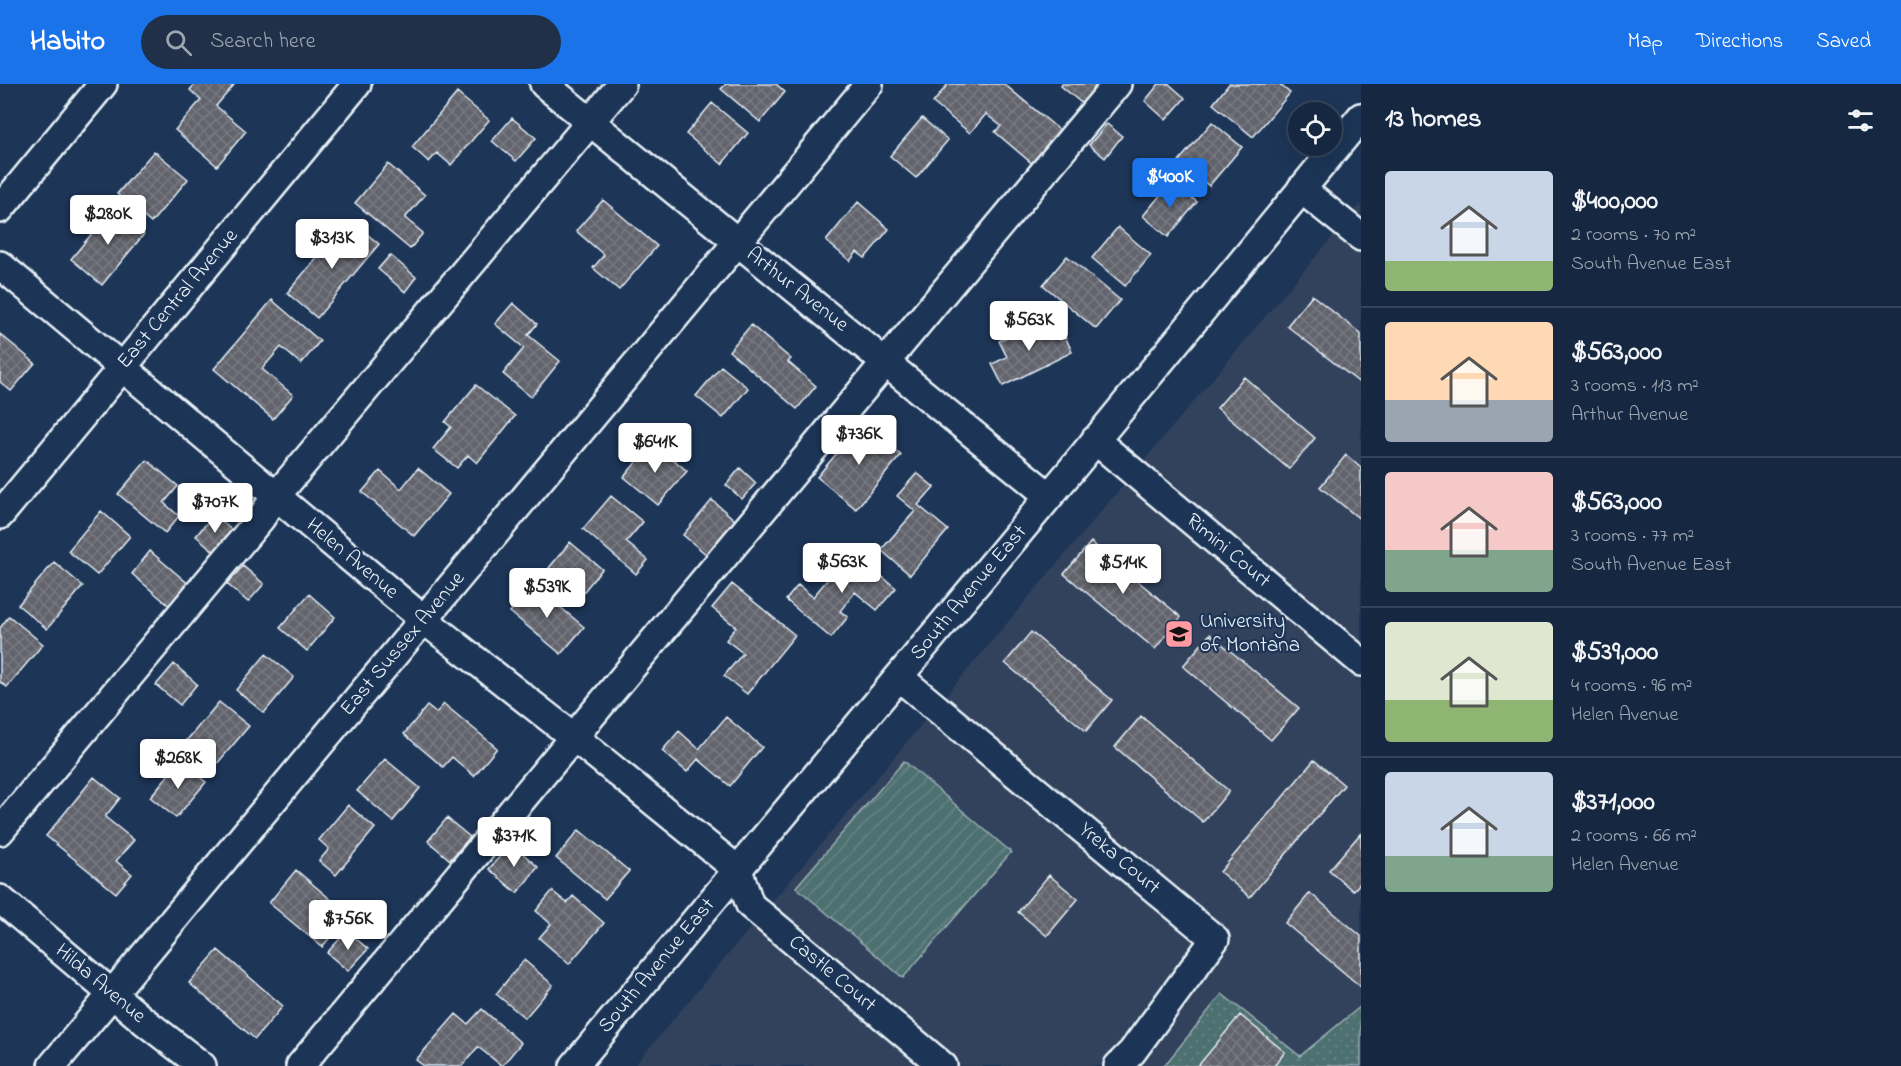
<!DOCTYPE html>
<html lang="en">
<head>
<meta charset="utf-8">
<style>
  body { margin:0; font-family:"Indie Flower",sans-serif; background:#1f3048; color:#f1f3f6; height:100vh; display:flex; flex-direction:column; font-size:22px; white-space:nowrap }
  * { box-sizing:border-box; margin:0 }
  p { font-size:20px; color:#9ea6b1 }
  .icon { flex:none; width:33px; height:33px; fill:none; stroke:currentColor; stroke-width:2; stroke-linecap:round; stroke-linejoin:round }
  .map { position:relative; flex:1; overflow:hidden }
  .details { display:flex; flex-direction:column; background:#162841; width:540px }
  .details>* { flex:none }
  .buttons { position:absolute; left:1288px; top:18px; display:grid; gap:12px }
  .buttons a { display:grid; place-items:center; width:54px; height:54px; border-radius:50%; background:#162841; box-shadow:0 6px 24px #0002,0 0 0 2px #35445a; font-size:30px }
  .price { position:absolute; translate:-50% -51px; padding:0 14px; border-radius:6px; background:#fff; color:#222; font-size:20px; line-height:39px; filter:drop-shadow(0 2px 3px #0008) }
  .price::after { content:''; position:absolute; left:50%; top:36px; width:18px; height:14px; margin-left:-9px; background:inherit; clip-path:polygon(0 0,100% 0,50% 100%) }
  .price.selected { background:#1a73e8; color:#fff }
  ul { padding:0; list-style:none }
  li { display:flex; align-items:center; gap:18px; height:150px; padding:0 24px }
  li+li { border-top:2px solid #35445a }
  li span { display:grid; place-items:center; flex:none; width:168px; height:120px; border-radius:6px; color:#555 }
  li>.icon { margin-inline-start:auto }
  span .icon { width:72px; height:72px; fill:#fffc; stroke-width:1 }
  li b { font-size:26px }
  h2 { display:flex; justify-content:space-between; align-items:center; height:72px; padding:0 24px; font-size:26px }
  header { display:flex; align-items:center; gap:36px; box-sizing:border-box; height:84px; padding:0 30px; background:#1a73e8; color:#fff }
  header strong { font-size:28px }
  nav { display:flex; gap:33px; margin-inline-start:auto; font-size:21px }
  .search { width:420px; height:54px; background:#1f3048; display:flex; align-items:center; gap:15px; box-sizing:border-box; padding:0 21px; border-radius:33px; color:#9ea6b1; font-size:22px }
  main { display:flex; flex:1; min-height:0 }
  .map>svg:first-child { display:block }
  .built { fill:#32435d }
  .grass { fill:url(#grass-dots); stroke:#9bb0b4; stroke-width:1.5 }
  .garden { fill:url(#garden-furrows); stroke:#9bb0b4; stroke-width:1.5 }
  .building { fill:url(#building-cross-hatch); stroke:#e8f1f8; stroke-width:1.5 }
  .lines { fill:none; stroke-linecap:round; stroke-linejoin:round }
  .minor-casing { stroke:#e8f1f8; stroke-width:32 }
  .minor { stroke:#1d3557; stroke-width:27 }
  .labels { text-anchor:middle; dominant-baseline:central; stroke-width:4.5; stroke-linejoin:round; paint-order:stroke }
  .street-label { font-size:21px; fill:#e8f1f8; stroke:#1d3557 }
  .poi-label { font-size:21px; fill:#e8f1f8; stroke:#1d3557; text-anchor:start }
</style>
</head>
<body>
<header>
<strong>Habito</strong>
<div class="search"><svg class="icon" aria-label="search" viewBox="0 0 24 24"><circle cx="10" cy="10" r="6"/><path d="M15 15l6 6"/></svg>Search here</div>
<nav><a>Map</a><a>Directions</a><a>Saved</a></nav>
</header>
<main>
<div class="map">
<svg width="1361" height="982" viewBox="0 0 1361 982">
  <defs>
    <pattern id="grass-dots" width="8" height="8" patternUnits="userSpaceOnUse" patternTransform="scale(1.5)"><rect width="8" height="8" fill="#4e6f70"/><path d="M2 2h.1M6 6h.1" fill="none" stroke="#688485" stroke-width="1.8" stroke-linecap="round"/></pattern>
    <pattern id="garden-furrows" width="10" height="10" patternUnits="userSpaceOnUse" patternTransform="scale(1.5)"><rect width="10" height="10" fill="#4e6f70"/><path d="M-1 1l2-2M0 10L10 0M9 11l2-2" fill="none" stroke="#688485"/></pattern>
    <pattern id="building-cross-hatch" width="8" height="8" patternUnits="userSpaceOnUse" patternTransform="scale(1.5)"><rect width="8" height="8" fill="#62636c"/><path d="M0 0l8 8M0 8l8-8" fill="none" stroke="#787a82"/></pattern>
  </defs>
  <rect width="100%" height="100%" fill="#1d3557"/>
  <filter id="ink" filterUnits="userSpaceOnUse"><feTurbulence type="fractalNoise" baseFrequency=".0167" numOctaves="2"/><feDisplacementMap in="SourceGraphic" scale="12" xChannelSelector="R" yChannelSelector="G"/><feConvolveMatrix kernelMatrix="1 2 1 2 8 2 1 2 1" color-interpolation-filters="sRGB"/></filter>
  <g filter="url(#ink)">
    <path class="built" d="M 1361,119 L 1361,982 L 634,982 Z"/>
    <path class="grass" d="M 1222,910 L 1300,972 L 1361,922 L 1361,982 L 1164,982 Z"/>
    <path class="garden" d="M 904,677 L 1011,768 L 903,894 L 796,803 Z"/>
    <path class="building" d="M 195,0 L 234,1 L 216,22 L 246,47 L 217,82 L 175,46 L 201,16 L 190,6 Z
      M 726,0 L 776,0 L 785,8 L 760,38 L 721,5 Z
      M 948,0 L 1004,0 L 1063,49 L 1035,82 L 995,48 L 1001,42 L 986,30 L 970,49 L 933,19 Z
      M 1062,0 L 1103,0 L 1085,22 L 1061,2 Z
      M 1159,0 L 1169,0 L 1185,14 L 1166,36 L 1145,17 Z
      M 1229,0 L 1279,0 L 1290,9 L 1253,53 L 1213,20 Z
      M 457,9 L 489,36 L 451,81 L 437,69 L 429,78 L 412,63 Z
      M 712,19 L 748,49 L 722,80 L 686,50 Z
      M 512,34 L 536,54 L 516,77 L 492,57 Z
      M 922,34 L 948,56 L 916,94 L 890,72 Z
      M 1212,38 L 1242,63 L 1209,102 L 1179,77 Z
      M 1107,40 L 1122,52 L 1105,74 L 1089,61 Z
      M 154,67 L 188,95 L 151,139 L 117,110 Z
      M 388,80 L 425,111 L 405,134 L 423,149 L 410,165 L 355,119 Z
      M 1172,97 L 1197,118 L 1168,153 L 1143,132 Z
      M 603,116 L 657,162 L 619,206 L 593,184 L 604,171 L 576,147 Z
      M 858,118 L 889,145 L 865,174 L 857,168 L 850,177 L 826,157 Z
      M 113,124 L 144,150 L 102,201 L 71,175 Z
      M 355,140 L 379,160 L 317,234 L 287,209 L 335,152 L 341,157 Z
      M 1118,143 L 1151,171 L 1125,202 L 1092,174 Z
      M 390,171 L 416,193 L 405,208 L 378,185 Z
      M 1067,172 L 1120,216 L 1096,245 L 1043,201 Z
      M 1312,211 L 1361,250 L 1361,300 L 1287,242 Z
      M 272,216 L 320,257 L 301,280 L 281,263 L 262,285 L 293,311 L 273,335 L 214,285 Z
      M 513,219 L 537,240 L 528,251 L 560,277 L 531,313 L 503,290 L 524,264 L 495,240 Z
      M 1042,237 L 1050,254 L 1063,248 L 1072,268 L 1003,302 L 992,280 L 1007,273 L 999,257 Z
      M 751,241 L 791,275 L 788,278 L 816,302 L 797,325 L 729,267 Z
      M 0,250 L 35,279 L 11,307 L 0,298 Z
      M 721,282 L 748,304 L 723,334 L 696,312 Z
      M 1244,293 L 1315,354 L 1289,385 L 1217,324 Z
      M 476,301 L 515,332 L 477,379 L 468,371 L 457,384 L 433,365 L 451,343 L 445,338 Z
      M 862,339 L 901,371 L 856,425 L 817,393 Z
      M 653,358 L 687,387 L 658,421 L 624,393 Z
      M 1346,371 L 1361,384 L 1361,436 L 1320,403 Z
      M 147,376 L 178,402 L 164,419 L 179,432 L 165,449 L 118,410 Z
      M 418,384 L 449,410 L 414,452 L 362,408 L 380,387 L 401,405 Z
      M 740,384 L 756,399 L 742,415 L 726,401 Z
      M 917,389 L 934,403 L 918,421 L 948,446 L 910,491 L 881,466 L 915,427 L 897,412 Z
      M 611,412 L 643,438 L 626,458 L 648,476 L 636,490 L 583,445 Z
      M 712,416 L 736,437 L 707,471 L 683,451 Z
      M 101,427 L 130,452 L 97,491 L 68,467 Z
      M 214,430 L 234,448 L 216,469 L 196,452 Z
      M 570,458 L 602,485 L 581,511 L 549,484 Z
      M 1091,458 L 1181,533 L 1155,565 L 1064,490 Z
      M 150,467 L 191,502 L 172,524 L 132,490 Z
      M 851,467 L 896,504 L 877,526 L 855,508 L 840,527 L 848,533 L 831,554 L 786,516 L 798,501 L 813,513 Z
      M 54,478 L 83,502 L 47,545 L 18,521 Z
      M 243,482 L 264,500 L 248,518 L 227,500 Z
      M 533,500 L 584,543 L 561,570 L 510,528 Z
      M 732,500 L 795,551 L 747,610 L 724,592 L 743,569 L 726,556 L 736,543 L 712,524 Z
      M 309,510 L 335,533 L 307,567 L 280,544 Z
      M 9,532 L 43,560 L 7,603 L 0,598 L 0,544 Z
      M 1031,548 L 1112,616 L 1086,647 L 1005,579 Z
      M 1210,550 L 1299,624 L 1271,656 L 1183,582 Z
      M 266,570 L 294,593 L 264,629 L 236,606 Z
      M 174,580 L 197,600 L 180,621 L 156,601 Z
      M 219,618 L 249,642 L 216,681 L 187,656 Z
      M 444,620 L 497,664 L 474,692 L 452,673 L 443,683 L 404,650 L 427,622 L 436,629 Z
      M 1141,632 L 1229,707 L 1203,738 L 1115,663 Z
      M 726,633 L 762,663 L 730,702 L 698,675 L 687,688 L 662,667 L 679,647 L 699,665 Z
      M 385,675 L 420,704 L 393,737 L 357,707 Z
      M 1314,676 L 1344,701 L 1250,813 L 1220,788 Z
      M 180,677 L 206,698 L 176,734 L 150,713 Z
      M 94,693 L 120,714 L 105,733 L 134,756 L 116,777 L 132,790 L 116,809 L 46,752 Z
      M 348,721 L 375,744 L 336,791 L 319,777 L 329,765 L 319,756 Z
      M 447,734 L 470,753 L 450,776 L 428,757 Z
      M 579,746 L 629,787 L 605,815 L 556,774 Z
      M 1361,749 L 1361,798 L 1353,807 L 1329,786 Z
      M 511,759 L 538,783 L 517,809 L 489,785 Z
      M 296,786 L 349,831 L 322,863 L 269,819 Z
      M 1049,791 L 1078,815 L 1047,852 L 1018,828 Z
      M 552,807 L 567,819 L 573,812 L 604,839 L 569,880 L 539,854 L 551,840 L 536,827 Z
      M 1310,809 L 1361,852 L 1361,903 L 1285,839 Z
      M 347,847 L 368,865 L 348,887 L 327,869 Z
      M 218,866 L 283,922 L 255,955 L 189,899 Z
      M 524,876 L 553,901 L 525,934 L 496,910 Z
      M 482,925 L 521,959 L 502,982 L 478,963 L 462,982 L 424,982 L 416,976 L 456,930 L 468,940 Z
      M 1240,931 L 1285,968 L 1274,982 L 1198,982 Z"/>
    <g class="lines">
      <g class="minor-casing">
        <path id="minor" d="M 544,0 L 1049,412
          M 1301,105 L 1361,153
          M 0,125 L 103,0
          M 0,181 L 423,535 L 575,654 L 738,786 L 750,821 L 943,982
          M 1095,356 L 1361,578
          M 0,431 L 357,0
          M 899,593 L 1215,855 L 1132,968 L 1118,982
          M 0,747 L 261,434 L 276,412 L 622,0
          M 0,815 L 144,937 L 202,982
          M 52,982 L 869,0
          M 300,982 L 1117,0
          M 574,982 L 1067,391 L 1361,33"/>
      </g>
      <use href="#minor" class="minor"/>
    </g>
  </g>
  <defs>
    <g id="university-square" transform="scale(1.5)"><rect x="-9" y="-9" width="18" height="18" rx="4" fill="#ff9aa2" stroke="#1d3557"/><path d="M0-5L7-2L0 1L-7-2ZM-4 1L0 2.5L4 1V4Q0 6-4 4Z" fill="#111"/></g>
  </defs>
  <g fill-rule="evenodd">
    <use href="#university-square" x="1179" y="550"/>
  </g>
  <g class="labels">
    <g class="street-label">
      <text transform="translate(797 206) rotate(38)">Arthur Avenue</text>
      <text transform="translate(178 215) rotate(-50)">East Central Avenue</text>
      <text transform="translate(1228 467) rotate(40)">Rimini Court</text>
      <text transform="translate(352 475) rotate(40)">Helen Avenue</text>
      <text transform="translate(969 509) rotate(-50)">South Avenue East</text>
      <text transform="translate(403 560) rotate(-50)">East Sussex Avenue</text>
      <text transform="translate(1119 775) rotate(40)">Yreka Court</text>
      <text transform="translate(657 882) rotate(-50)">South Avenue East</text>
      <text transform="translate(832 890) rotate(40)">Castle Court</text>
      <text transform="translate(100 900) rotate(40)">Hilda Avenue</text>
    </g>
    <g class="poi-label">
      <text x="1200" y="538">University<tspan x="1200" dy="24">of Montana</tspan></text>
    </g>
  </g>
</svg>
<div class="buttons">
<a><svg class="icon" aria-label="locate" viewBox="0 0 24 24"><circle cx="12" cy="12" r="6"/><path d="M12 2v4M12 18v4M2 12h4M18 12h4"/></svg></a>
</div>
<b class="price selected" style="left:1170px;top:125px">$400K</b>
<b class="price" style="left:108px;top:162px">$280K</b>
<b class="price" style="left:332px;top:186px">$313K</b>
<b class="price" style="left:1029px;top:268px">$563K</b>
<b class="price" style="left:859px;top:382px">$736K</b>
<b class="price" style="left:655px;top:390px">$641K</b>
<b class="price" style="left:215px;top:450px">$707K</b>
<b class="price" style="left:842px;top:510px">$563K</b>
<b class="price" style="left:1123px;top:511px">$514K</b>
<b class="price" style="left:547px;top:535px">$539K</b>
<b class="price" style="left:178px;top:706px">$268K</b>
<b class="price" style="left:514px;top:784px">$371K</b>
<b class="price" style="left:348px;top:867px">$756K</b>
</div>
<section class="details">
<h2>13 homes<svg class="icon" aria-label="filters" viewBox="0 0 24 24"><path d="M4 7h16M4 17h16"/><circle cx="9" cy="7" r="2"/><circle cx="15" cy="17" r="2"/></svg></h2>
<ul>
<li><span style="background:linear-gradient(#c9d6e8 75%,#8fb573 0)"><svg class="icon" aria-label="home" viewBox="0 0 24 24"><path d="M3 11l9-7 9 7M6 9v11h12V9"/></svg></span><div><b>$400,000</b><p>2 rooms · 70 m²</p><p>South Avenue East</p></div></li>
<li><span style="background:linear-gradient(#ffd9b3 65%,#9aa5b1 0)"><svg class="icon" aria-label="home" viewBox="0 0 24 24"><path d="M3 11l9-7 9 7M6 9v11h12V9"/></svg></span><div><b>$563,000</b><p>3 rooms · 113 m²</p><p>Arthur Avenue</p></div></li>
<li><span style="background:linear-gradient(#f6c9c9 65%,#7fa58c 0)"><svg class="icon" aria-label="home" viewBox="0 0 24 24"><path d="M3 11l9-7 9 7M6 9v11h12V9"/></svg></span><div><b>$563,000</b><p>3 rooms · 77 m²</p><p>South Avenue East</p></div></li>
<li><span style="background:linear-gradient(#dfe7d0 65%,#8fb573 0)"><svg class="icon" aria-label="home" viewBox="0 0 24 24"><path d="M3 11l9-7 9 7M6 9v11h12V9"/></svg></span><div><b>$539,000</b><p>4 rooms · 96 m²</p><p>Helen Avenue</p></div></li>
<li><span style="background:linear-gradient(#c9d6e8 70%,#7fa58c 0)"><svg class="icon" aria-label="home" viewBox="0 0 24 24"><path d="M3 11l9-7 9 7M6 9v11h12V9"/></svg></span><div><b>$371,000</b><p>2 rooms · 66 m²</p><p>Helen Avenue</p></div></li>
</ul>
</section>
</main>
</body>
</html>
